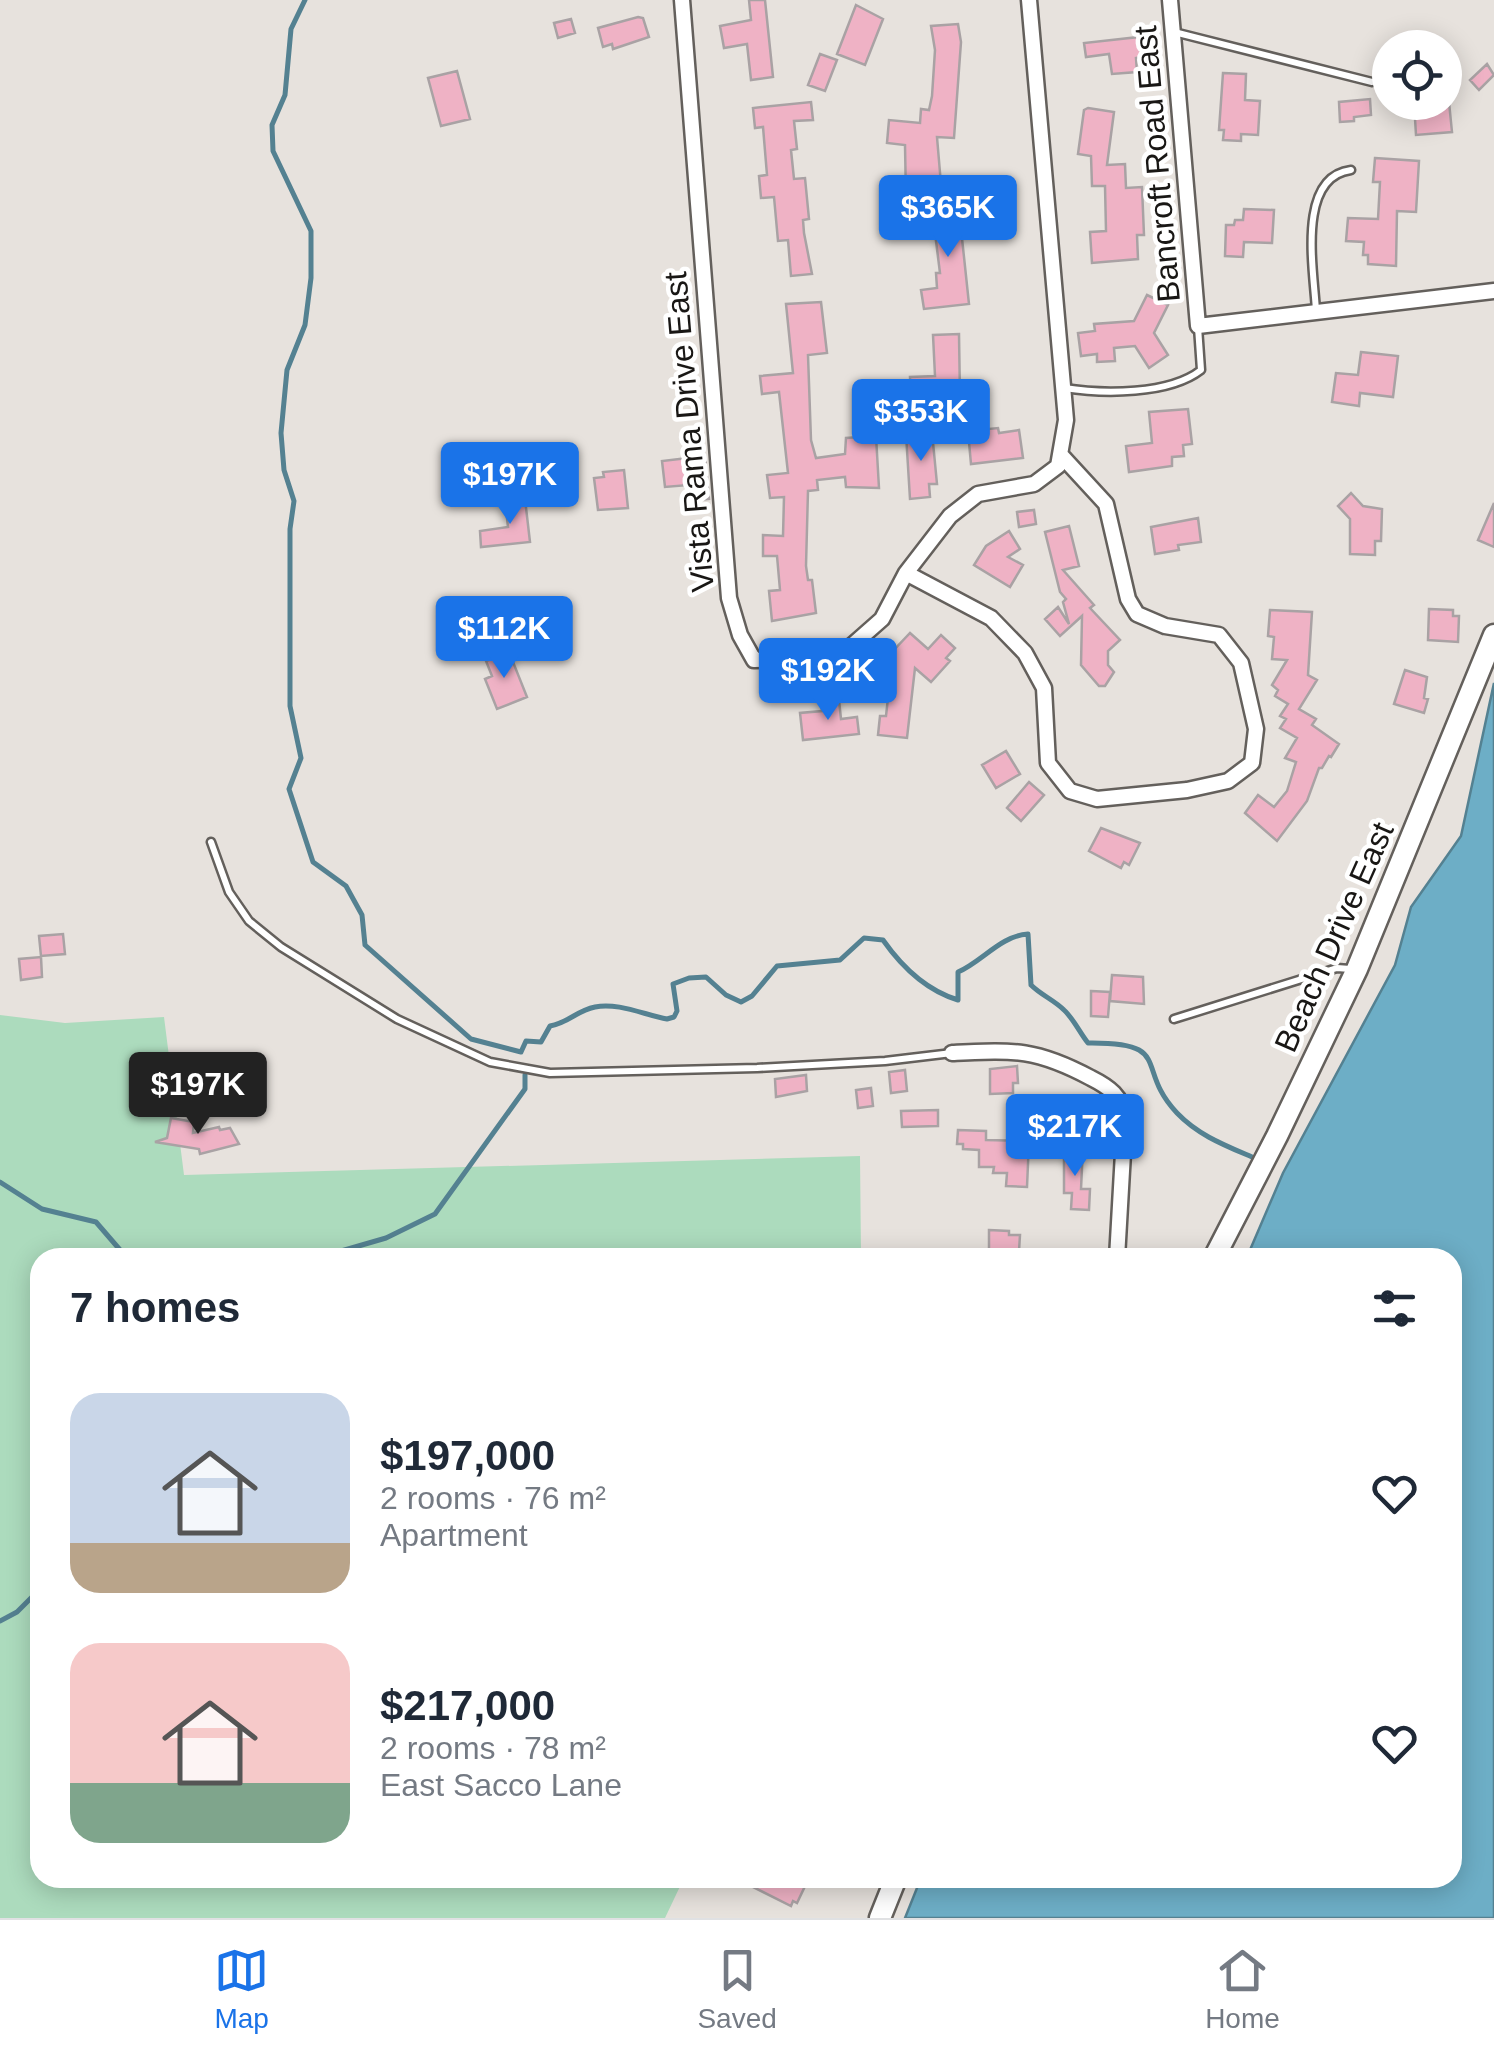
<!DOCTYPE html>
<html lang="en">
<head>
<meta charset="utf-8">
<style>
  body { margin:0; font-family:Helvetica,sans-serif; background:#f6f6f7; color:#1f2937; height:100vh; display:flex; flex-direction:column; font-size:38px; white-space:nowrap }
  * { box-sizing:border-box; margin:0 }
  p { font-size:32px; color:#747a83 }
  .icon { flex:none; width:55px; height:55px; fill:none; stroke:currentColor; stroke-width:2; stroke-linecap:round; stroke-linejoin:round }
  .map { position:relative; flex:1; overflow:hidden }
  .panel { position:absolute; left:30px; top:1248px; width:1432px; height:640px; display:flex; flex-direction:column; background:#fff; border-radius:30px; box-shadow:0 5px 25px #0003 }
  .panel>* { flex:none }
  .fabs { position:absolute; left:1372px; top:30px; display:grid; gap:20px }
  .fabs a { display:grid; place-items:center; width:90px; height:90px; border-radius:50%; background:#fff; box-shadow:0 5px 25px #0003; font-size:50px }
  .price { position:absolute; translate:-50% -85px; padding:0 22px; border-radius:10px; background:#1a73e8; color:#fff; font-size:32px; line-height:65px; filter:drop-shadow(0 2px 5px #0008) }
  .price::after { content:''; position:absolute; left:50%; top:60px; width:30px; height:22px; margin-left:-15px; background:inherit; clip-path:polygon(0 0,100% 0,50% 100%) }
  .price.on { background:#222; color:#fff }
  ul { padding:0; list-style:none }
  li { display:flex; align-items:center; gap:30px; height:250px; padding:0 40px }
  li span { display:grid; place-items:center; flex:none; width:280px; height:200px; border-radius:30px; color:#555 }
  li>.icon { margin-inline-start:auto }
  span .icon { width:120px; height:120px; fill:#fffc; stroke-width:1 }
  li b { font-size:42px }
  h2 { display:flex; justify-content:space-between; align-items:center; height:120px; padding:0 40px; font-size:42px }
  .dock { display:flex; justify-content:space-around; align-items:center; height:140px; border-top:2px solid #e0e1e3; background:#fff; font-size:28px; color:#747a83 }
  .dock a { display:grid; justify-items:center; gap:5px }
  .dock .on { color:#1a73e8 }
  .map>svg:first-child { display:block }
  .green { fill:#acdbbd }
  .water { fill:#6daec6; stroke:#548191; stroke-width:2.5 }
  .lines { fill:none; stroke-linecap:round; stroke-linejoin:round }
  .stream { stroke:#548191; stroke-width:5 }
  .building { fill:#efb2c5; stroke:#a9a2a4; stroke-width:2.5 }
  .lane-casing { stroke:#64605c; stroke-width:11 }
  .street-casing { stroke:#64605c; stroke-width:19 }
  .secondary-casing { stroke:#64605c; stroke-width:25 }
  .lane { stroke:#fff; stroke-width:6 }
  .street { stroke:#fff; stroke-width:14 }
  .secondary { stroke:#fff; stroke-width:20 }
  .labels { text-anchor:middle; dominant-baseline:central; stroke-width:9; stroke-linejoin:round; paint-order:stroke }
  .street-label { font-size:32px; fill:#191715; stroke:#fff }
</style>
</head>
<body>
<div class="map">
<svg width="1494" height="1918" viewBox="0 0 1494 1918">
  <rect width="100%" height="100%" fill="#e7e2dd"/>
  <path class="green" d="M 0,1015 L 65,1023 L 164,1017 L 184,1175 L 860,1156 L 861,1257 L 40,1258 L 40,1878 L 684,1878 L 665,1918 L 0,1918 Z"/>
  <path class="water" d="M 1494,683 L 1494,1918 L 905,1918 L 921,1878 L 1452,1878 L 1452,1258 L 1247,1257 L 1283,1173 L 1395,965 L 1411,907 L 1461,836 Z"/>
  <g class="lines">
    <path class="stream" d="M 305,0 L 291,29 L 285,95 L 272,125 L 273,151 L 311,231 L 311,278 L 305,325 L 287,370 L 281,433 L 284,470 L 294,501 L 290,529 L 290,706 L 301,758 L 289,789 L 313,862 L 346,886 L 362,915 L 365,945 L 471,1039 L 521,1052
      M 521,1052 L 526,1041 L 541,1042 L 550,1026 C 570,1022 576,1011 595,1007 C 617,1002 645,1015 667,1019 L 674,1017 L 677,1011 L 673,984 L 689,978 L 706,977 L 726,995 L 741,1002 L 752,996 L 777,966 L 840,960 L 864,938 L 883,940 C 902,967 925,990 958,1000 L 958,972 C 983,961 1000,936 1028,934 L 1031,985 C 1041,995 1054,1000 1064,1010 C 1073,1018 1080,1033 1088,1043 C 1175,1042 1134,1068 1177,1113 C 1198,1135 1224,1145 1252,1157
      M 0,1182 L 42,1209 L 96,1222 L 127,1258
      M 317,1258 L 386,1238 L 435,1214 L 525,1089 L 525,1075
      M 0,1621 L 17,1612 L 40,1589"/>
  </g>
  <path class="building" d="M 749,0 L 765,0 L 773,77 L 751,80 L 747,44 L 724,48 L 720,26 L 751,20 Z
    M 856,5 L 883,19 L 865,65 L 837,54 Z
    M 638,17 L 643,18 L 649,37 L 613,49 L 612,44 L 603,47 L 598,28 Z
    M 571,19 L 575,33 L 558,38 L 554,23 Z
    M 958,24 L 961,42 L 954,138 L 937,137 L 942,196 L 906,199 L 905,145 L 887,143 L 889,120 L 920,123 L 921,109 L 929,110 L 932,96 L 935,50 L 931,26 Z
    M 1139,37 L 1141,57 L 1136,58 L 1137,72 L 1112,74 L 1109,54 L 1086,57 L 1084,43 Z
    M 820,54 L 837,60 L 825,91 L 808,85 Z
    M 1487,64 L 1494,75 L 1479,90 L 1470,80 Z
    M 457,71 L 470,119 L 441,126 L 428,78 Z
    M 1223,73 L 1246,74 L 1245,100 L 1260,101 L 1258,135 L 1241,134 L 1241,141 L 1223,140 L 1224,130 L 1219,130 Z
    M 1370,99 L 1371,115 L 1354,117 L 1354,121 L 1340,122 L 1339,102 Z
    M 811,102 L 813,120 L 794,121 L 797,149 L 791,150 L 794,179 L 805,178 L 809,219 L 803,220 L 804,233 L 812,274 L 791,276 L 788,240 L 778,241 L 774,197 L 761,198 L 759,176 L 767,175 L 763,127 L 755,128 L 753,108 Z
    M 1414,102 L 1449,102 L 1452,132 L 1416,135 Z
    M 1088,108 L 1114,112 L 1107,165 L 1125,164 L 1126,188 L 1142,187 L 1144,235 L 1137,235 L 1138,259 L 1092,263 L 1090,232 L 1106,231 L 1105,186 L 1092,186 L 1091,156 L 1078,154 L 1084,110 Z
    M 1375,158 L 1419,161 L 1416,212 L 1397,211 L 1396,266 L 1368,264 L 1368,255 L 1363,255 L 1364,242 L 1346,241 L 1348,218 L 1378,219 L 1380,182 L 1373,182 Z
    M 951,199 L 952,210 L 959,210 L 969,304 L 924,309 L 921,290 L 937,288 L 936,273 L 940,273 L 931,201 Z
    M 1244,209 L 1274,210 L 1272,243 L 1244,242 L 1243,257 L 1225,256 L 1226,225 L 1234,225 L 1235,220 L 1243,220 Z
    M 1147,295 L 1168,305 L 1154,333 L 1168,355 L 1149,368 L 1135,346 L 1114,348 L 1115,361 L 1097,362 L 1097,354 L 1081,356 L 1078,333 L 1095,331 L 1094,324 L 1134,321 Z
    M 821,302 L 827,353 L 808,355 L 811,440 L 816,458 L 845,454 L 846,438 L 876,436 L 879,488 L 846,487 L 845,477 L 817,480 L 818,490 L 808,491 L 806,566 L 808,580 L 812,580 L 816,613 L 772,621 L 769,591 L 780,590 L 777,556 L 763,556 L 763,535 L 783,536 L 784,497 L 770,498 L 767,475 L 788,473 L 779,392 L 762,394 L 760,376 L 793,373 L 786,304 Z
    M 959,334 L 960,397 L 911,400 L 910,377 L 935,376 L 933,335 Z
    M 1361,352 L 1398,356 L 1393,397 L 1360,393 L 1359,406 L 1332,402 L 1336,373 L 1358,375 Z
    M 1188,409 L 1192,444 L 1183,445 L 1184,456 L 1172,457 L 1172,466 L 1129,472 L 1126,446 L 1152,443 L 1149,412 Z
    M 998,428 L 999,433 L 1019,430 L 1023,458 L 971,464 L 968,431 Z
    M 932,432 L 937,484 L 929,484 L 930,497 L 910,499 L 906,434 Z
    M 705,456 L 709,499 L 690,501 L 688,485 L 665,487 L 662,461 Z
    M 624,470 L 628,508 L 598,510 L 594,478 L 604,477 L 603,472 Z
    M 1351,493 L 1363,506 L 1382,509 L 1381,541 L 1375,541 L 1375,555 L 1350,554 L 1350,519 L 1338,506 Z
    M 525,499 L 530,542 L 481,547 L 480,531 L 508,527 L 505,501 Z
    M 1494,503 L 1494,547 L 1478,540 Z
    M 1034,510 L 1036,524 L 1019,527 L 1017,512 Z
    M 1198,518 L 1201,542 L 1178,545 L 1179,550 L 1155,554 L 1151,527 Z
    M 1069,526 L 1079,566 L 1063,570 L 1094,605 L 1090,608 L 1120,640 L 1108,651 L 1108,665 L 1114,672 L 1105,686 L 1099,686 L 1081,665 L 1082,616 L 1060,636 L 1045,619 L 1058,607 L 1069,624 L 1063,602 L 1066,599 L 1060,592 L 1045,532 Z
    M 1009,531 L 1020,549 L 1008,557 L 1023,565 L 1010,587 L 974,565 L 986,546 Z
    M 1429,609 L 1453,610 L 1453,616 L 1459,616 L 1458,642 L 1428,640 Z
    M 1270,610 L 1312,612 L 1308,675 L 1317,680 L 1299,709 L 1316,719 L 1312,725 L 1339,744 L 1331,757 L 1329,756 L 1322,768 L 1319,768 L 1307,801 L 1277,841 L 1245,813 L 1258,795 L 1274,807 L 1287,791 L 1296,762 L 1285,758 L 1297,738 L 1280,728 L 1286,719 L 1280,716 L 1288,704 L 1275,696 L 1278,690 L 1272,685 L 1287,660 L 1272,659 L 1274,637 L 1268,636 Z
    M 910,633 L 928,649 L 941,635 L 955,648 L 946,658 L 950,661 L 931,682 L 915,668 L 907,738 L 878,735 L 880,716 L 886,716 L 889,689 L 874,671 Z
    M 509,652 L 527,697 L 497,709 L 485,679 L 492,676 L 486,661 Z
    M 1405,670 L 1427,677 L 1424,698 L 1428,699 L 1424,713 L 1394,704 Z
    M 839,700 L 841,719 L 857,717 L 859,734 L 803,740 L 800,713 L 822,711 L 821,702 Z
    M 1006,751 L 1020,774 L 996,788 L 982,765 Z
    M 1029,782 L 1044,795 L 1021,821 L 1007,808 Z
    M 1101,828 L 1140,843 L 1129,865 L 1124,862 L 1121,868 L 1089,851 Z
    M 63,934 L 65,954 L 41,956 L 39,936 Z
    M 41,957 L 42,977 L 21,980 L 19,959 Z
    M 1112,975 L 1143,977 L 1144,1004 L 1110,1001 Z
    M 1091,991 L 1110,992 L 1108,1017 L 1091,1016 Z
    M 1017,1066 L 1018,1083 L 1013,1083 L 1013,1093 L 990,1094 L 990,1069 Z
    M 905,1070 L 907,1091 L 891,1093 L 889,1072 Z
    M 806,1075 L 807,1091 L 776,1097 L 775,1079 Z
    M 871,1088 L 873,1106 L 858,1108 L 856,1090 Z
    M 938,1110 L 938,1126 L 902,1127 L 901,1111 Z
    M 171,1118 L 194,1122 L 193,1133 L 219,1127 L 220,1130 L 230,1128 L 239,1144 L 200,1154 L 199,1149 L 155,1142 L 167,1138 Z
    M 958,1130 L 986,1131 L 986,1140 L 1029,1141 L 1027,1187 L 1006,1186 L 1007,1173 L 993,1173 L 994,1167 L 979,1167 L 979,1150 L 963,1149 L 963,1144 L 957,1144 Z
    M 1083,1147 L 1081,1189 L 1090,1189 L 1089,1210 L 1071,1209 L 1072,1193 L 1064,1193 L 1064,1148 Z
    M 989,1230 L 1009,1231 L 1009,1235 L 1020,1235 L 1019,1251 L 1014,1251 L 1014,1258 L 989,1258 Z
    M 735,1878 L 805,1878 L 802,1882 L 806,1884 L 797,1903 L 793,1901 L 791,1906 Z"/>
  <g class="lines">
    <g class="lane-casing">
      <path id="lane" d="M 1174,32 L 1372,82
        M 1316,311 C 1314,271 1296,177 1351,170
        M 1064,388 C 1103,394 1169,395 1201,370 L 1198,327
        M 211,842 L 229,892 L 249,921 L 281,947 L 397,1019 L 490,1062 L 550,1073 L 757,1068 L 885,1061 L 952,1053
        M 1174,1019 L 1337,968 L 1350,969"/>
    </g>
    <g class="street-casing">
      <path id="street" d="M 682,0 L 729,598 L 740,635 L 754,660 L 807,658 L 848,649 L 882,619 L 906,573 L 950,516 L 978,494 L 1034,484 L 1058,466 L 1066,420 L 1029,0
        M 1170,0 L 1198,326 L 1494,291
        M 906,573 L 991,618 L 1025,653 L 1044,688 L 1048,763 L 1070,791 L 1097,799 L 1187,790 L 1228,781 L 1252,763 L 1256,729 L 1241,663 L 1219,635 L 1165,626 L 1137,614 L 1128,599 L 1106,504 L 1060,454
        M 952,1053 C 1013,1050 1035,1048 1091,1078 C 1109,1087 1122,1096 1125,1118 L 1117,1258"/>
    </g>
    <g class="secondary-casing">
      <path id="secondary" d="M 1214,1258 L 1277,1136 L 1357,969 L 1494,635
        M 880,1918 L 896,1878"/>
    </g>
    <use href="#lane" class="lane"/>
    <use href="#street" class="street"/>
    <use href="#secondary" class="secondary"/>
  </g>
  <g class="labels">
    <g class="street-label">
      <text transform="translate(1157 164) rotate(-95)">Bancroft Road East</text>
      <text transform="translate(689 432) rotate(-95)">Vista Rama Drive East</text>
      <text transform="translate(1334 937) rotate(-66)">Beach Drive East</text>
    </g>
  </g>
</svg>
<div class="fabs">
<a><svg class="icon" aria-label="locate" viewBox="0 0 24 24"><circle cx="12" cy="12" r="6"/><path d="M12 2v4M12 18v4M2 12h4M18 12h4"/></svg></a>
</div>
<b class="price" style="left:948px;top:260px">$365K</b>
<b class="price" style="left:921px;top:464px">$353K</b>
<b class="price" style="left:510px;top:527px">$197K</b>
<b class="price" style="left:504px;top:681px">$112K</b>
<b class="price" style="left:828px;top:723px">$192K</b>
<b class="price on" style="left:198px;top:1137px">$197K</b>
<b class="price" style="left:1075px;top:1179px">$217K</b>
<section class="panel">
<h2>7 homes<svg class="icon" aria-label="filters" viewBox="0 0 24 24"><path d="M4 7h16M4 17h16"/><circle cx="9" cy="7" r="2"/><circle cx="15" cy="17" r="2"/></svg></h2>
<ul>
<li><span style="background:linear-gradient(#c9d6e8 75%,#b9a48a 0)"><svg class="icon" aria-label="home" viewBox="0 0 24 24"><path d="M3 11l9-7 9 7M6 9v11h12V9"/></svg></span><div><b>$197,000</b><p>2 rooms · 76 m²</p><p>Apartment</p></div><svg class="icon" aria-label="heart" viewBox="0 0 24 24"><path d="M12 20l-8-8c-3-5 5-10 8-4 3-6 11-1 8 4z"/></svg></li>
<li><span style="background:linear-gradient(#f6c9c9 70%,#7fa58c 0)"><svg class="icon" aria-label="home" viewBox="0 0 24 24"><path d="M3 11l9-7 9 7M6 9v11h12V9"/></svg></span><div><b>$217,000</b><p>2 rooms · 78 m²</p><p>East Sacco Lane</p></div><svg class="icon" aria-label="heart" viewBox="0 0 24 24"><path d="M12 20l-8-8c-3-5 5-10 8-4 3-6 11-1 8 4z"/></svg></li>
</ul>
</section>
</div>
<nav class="dock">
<a class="on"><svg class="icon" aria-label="map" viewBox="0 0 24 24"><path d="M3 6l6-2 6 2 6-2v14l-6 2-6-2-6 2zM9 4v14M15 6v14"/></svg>Map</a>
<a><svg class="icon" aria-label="saved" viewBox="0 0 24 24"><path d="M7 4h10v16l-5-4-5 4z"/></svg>Saved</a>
<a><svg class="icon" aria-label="home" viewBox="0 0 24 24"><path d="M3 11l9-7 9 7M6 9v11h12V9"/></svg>Home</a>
</nav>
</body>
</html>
